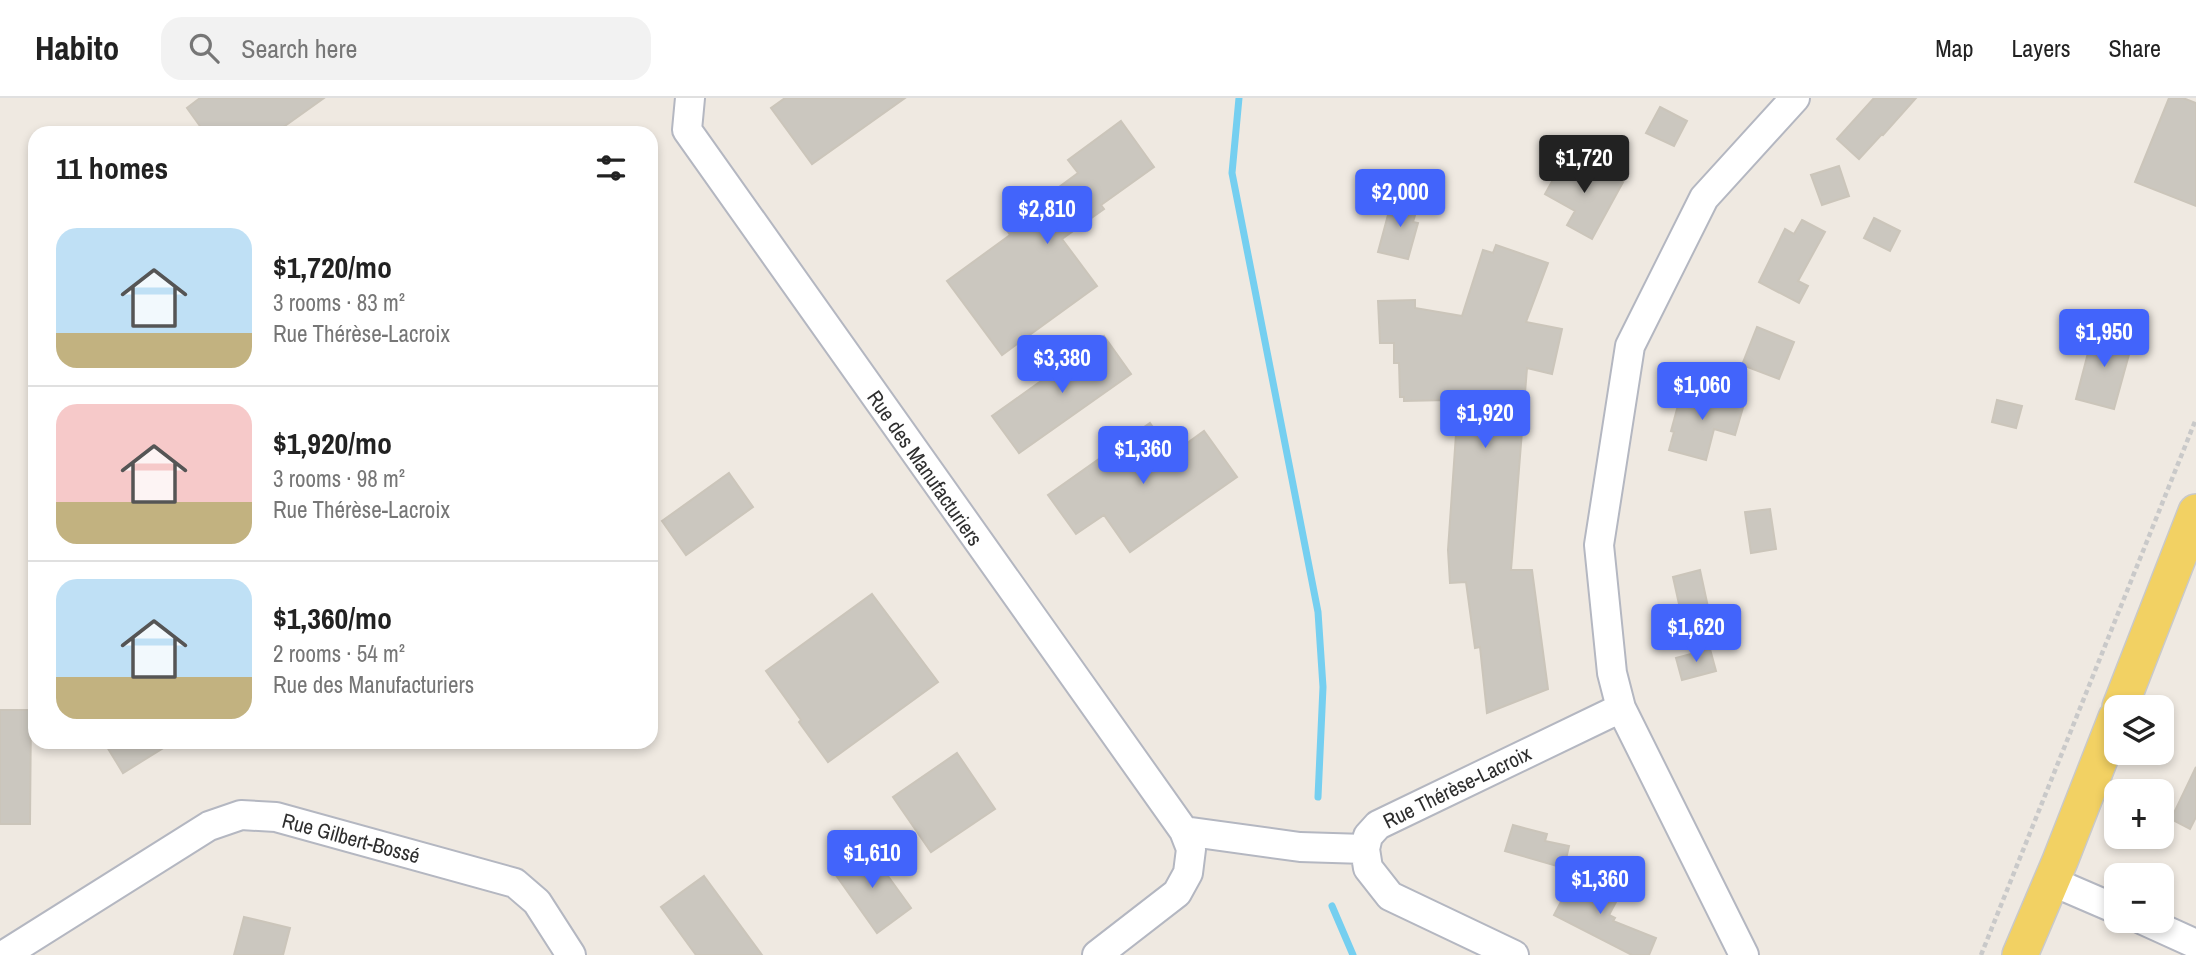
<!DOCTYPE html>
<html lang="en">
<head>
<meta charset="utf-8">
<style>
  body { margin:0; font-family:"Archivo Narrow",sans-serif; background:#f2f2f2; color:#222; height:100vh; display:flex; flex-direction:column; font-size:26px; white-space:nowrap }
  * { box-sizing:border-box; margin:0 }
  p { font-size:23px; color:#767676 }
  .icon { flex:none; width:38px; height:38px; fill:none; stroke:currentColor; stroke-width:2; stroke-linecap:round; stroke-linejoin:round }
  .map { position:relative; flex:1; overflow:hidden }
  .details { position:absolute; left:28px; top:28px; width:630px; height:623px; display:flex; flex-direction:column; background:#fff; border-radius:21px; box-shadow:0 4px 10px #0003 }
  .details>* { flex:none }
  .controls { position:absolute; left:2104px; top:597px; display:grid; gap:14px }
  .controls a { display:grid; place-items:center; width:70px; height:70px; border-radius:14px; background:#fff; box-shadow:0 4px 10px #0003; font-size:35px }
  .price { position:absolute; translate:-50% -60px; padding:0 16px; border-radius:7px; background:#4264fb; color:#fff; font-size:23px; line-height:46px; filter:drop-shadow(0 2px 4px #0008) }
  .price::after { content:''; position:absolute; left:50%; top:42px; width:21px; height:16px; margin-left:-10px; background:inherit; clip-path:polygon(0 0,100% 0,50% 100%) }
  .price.selected { background:#222; color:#fff }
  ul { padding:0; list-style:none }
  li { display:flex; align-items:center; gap:21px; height:175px; padding:0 28px }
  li+li { border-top:2px solid #e0e0e0 }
  li span { display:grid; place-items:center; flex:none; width:196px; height:140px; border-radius:21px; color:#555 }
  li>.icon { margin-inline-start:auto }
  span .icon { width:84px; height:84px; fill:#fffc; stroke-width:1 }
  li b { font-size:30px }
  h2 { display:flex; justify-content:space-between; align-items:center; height:84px; padding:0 28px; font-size:30px }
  header { display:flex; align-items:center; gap:42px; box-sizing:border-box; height:98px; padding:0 35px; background:#fff; border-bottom:2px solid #e0e0e0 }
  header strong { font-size:33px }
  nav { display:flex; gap:38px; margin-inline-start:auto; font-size:24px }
  .search { width:490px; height:63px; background:#f2f2f2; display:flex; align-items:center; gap:18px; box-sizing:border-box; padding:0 24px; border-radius:21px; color:#767676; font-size:26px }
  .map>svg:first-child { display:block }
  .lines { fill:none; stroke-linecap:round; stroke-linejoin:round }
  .stream { stroke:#75cff0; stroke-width:7 }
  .building { fill:#cbc7bf; stroke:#cbc5ba; stroke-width:2 }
  .minor-casing { stroke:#b4b7c1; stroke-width:32 }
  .major-casing { stroke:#c9c9c9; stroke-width:38 }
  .path { stroke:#c9c9c9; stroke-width:4.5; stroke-dasharray:5 3.5; stroke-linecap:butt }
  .minor { stroke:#fff; stroke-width:28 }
  .major { stroke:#f2d163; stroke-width:35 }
  .labels { text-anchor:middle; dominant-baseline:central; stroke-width:5; stroke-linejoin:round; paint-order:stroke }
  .street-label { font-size:21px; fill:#2e2e2e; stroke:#fff }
</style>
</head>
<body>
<header>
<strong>Habito</strong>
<div class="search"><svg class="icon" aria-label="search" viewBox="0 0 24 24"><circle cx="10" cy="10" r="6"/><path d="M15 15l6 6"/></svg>Search here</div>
<nav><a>Map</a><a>Layers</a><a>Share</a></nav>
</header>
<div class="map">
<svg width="2196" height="857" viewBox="0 0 2196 857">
  <rect width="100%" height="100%" fill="#efe9e1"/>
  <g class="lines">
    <path class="stream" d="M 1239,0 L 1232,75 L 1318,514 L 1323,589 L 1318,699
      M 1332,808 L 1353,857"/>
  </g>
  <path class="building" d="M 200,0 L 324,0 L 275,35 L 205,35 L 187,10 Z
    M 785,0 L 905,0 L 812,66 L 771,10 Z
    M 1874,0 L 1916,0 L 1883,37 L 1882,36 L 1859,61 L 1837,41 Z
    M 2169,0 L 2183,0 L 2196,5 L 2196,108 L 2135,84 Z
    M 1660,9 L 1687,23 L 1674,48 L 1646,35 Z
    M 1121,23 L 1154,69 L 1101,107 L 1104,111 L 1062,141 L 1097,188 L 1002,257 L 947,183 L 1010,137 L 1005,129 L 1078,75 L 1068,62 Z
    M 1565,60 L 1595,77 L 1599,70 L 1623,84 L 1592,141 L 1567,127 L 1575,113 L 1545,96 Z
    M 1839,68 L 1849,98 L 1822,107 L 1811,77 Z
    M 1398,98 L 1419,104 L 1413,124 L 1418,125 L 1408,161 L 1378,154 L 1388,117 L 1393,118 Z
    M 1874,120 L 1900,133 L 1890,153 L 1864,140 Z
    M 1802,122 L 1825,134 L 1798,183 L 1808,188 L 1799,205 L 1759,184 L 1785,131 L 1794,136 Z
    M 1496,147 L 1548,165 L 1526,224 L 1562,231 L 1552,276 L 1527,270 L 1511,472 L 1532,472 L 1548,591 L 1487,615 L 1480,549 L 1475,550 L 1466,484 L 1450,485 L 1448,452 L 1458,307 L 1448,307 L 1448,302 L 1404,303 L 1404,299 L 1400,299 L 1399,265 L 1394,265 L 1394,245 L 1380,245 L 1378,203 L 1415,202 L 1415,210 L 1462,218 L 1483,152 L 1493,155 Z
    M 1757,229 L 1794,244 L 1779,281 L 1742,267 Z
    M 2094,232 L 2133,242 L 2114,311 L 2076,301 Z
    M 1104,238 L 1131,276 L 1019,355 L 992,318 Z
    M 1683,289 L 1744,306 L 1735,337 L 1714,331 L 1706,362 L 1669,352 L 1674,334 L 1671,333 Z
    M 1997,302 L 2022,308 L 2016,330 L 1992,324 Z
    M 1150,325 L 1172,356 L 1204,333 L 1237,379 L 1130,454 L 1104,417 L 1076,436 L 1048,397 Z
    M 729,375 L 753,409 L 686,457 L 662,423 Z
    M 1770,411 L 1776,451 L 1751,455 L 1745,414 Z
    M 1700,472 L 1708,509 L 1681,515 L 1673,479 Z
    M 872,496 L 938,584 L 828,664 L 799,624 L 801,622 L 766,573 Z
    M 1710,551 L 1716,573 L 1682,582 L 1676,560 Z
    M 0,612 L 31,612 L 30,726 L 0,726 Z
    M 104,644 L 173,644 L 123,675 Z
    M 957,655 L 995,711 L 931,754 L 893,699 Z
    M 2196,669 L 2196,719 L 2190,731 L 2171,721 Z
    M 1513,727 L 1547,736 L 1545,743 L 1569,748 L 1564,770 L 1505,753 Z
    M 867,749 L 911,810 L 877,835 L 833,773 Z
    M 1577,773 L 1612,792 L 1608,800 L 1616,804 L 1609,817 L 1615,820 L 1613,823 L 1656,840 L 1649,857 L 1632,857 L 1554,817 Z
    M 704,778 L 762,857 L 696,857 L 661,809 Z
    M 244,819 L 290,830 L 283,857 L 234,857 Z"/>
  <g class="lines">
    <g class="minor-casing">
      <path id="minor" d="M 690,0 L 687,32 L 1184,733 L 1191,751 L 1188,775 L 1177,795 L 1097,857
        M 1184,733 L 1300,749 L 1365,751
        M 2051,783 L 2116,811
        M 2143,822 L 2196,846
        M 4,857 L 209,728 L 241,717 L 276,719 L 515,785 L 537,804 L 571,857
        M 1514,857 L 1390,798 L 1368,770 L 1365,751 L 1368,738 L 1378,727 L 1621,610
        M 1744,857 L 1621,610 L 1612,575 L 1599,447 L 1630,248 L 1704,100 L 1795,0"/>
    </g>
    <g class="major-casing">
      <path id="major" d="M 2120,609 L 2196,414
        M 2020,857 L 2060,763 L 2116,620"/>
    </g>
    <path class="path" d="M 1981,857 L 2196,321"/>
    <use href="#minor" class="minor"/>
    <use href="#major" class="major"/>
  </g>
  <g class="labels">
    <g class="street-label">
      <text transform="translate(925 370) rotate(55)">Rue des Manufacturiers</text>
      <text transform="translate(1457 689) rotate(-26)">Rue Thérèse-Lacroix</text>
      <text transform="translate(351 740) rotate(15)">Rue Gilbert-Bossé</text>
    </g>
  </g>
</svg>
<div class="controls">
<a><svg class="icon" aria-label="layers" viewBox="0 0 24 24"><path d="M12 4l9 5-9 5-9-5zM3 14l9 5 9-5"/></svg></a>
<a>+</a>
<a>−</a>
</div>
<b class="price selected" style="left:1584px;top:97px">$1,720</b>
<b class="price" style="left:1400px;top:131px">$2,000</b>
<b class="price" style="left:1047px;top:148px">$2,810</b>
<b class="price" style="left:2104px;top:271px">$1,950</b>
<b class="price" style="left:1062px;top:297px">$3,380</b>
<b class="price" style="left:1702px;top:324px">$1,060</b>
<b class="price" style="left:1485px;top:352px">$1,920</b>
<b class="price" style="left:1143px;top:388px">$1,360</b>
<b class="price" style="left:1696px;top:566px">$1,620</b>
<b class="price" style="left:872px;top:792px">$1,610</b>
<b class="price" style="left:1600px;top:818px">$1,360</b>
<section class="details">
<h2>11 homes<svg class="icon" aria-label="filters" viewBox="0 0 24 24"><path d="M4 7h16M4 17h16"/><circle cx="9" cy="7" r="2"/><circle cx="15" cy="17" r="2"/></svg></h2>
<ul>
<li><span style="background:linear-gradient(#bfe0f5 75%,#c2b280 0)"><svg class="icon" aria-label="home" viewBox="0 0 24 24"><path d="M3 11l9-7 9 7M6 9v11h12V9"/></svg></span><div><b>$1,720/mo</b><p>3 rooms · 83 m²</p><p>Rue Thérèse-Lacroix</p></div></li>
<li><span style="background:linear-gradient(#f6c9c9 70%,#c2b280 0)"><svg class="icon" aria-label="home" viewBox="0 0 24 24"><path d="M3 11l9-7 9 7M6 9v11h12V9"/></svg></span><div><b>$1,920/mo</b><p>3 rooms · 98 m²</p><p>Rue Thérèse-Lacroix</p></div></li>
<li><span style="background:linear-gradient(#bfe0f5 70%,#c2b280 0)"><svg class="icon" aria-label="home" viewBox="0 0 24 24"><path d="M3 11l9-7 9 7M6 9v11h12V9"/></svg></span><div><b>$1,360/mo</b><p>2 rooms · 54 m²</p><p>Rue des Manufacturiers</p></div></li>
</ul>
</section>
</div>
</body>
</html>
